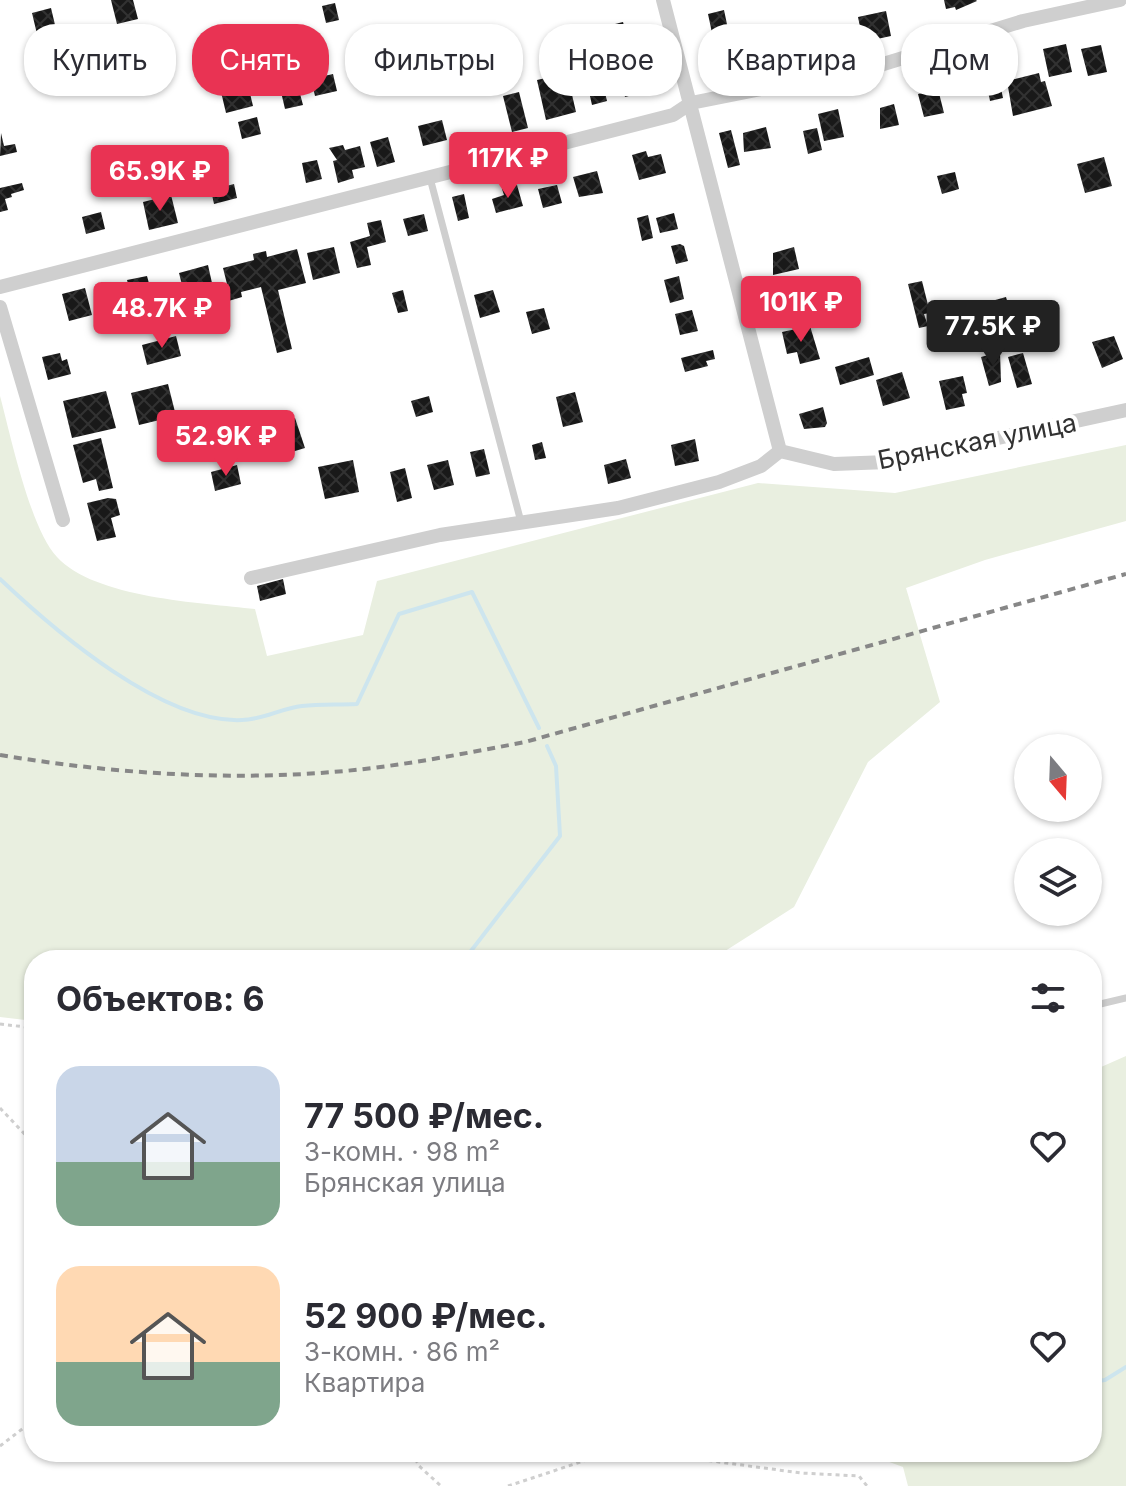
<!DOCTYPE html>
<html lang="ru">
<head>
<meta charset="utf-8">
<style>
  body { margin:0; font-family:Inter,sans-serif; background:#f7f7f7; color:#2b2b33; height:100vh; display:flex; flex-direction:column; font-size:30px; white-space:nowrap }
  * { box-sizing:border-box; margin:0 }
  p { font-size:26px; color:#7c7c81 }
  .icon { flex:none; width:44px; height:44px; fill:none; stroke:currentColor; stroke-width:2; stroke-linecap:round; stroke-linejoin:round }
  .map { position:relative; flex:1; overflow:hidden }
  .panel { position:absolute; left:24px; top:950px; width:1078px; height:512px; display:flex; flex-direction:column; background:#fff; border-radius:32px; box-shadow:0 2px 6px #0004 }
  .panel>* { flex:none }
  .hud { position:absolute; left:24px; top:24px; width:1078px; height:72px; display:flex; gap:16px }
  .needle { width:52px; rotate:161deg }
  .controls { position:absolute; left:1014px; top:734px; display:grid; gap:16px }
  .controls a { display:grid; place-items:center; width:88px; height:88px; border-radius:50%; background:#fff; box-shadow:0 2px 6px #0004; font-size:40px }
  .price { position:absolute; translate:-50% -68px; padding:0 18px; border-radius:8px; background:#e93353; color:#fff; font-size:26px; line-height:52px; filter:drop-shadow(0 2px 4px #0008) }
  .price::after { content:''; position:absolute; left:50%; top:48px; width:24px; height:18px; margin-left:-12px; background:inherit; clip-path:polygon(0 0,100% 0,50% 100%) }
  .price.active { background:#222; color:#fff }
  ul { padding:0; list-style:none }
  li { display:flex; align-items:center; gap:24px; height:200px; padding:0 32px }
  li span { display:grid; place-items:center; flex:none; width:224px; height:160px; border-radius:24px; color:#555 }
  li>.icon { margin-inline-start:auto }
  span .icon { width:96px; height:96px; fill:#fffc; stroke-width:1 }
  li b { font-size:34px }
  h2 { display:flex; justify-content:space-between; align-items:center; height:96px; padding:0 32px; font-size:34px }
  .chip { padding:0 28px; border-radius:32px; background:#fff; box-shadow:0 2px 6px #0004; font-size:28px; line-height:72px }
  .chip.active { background:#e93353; color:#fff }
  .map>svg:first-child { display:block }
  .green { fill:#e9efe0 }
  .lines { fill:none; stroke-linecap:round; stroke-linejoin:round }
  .stream { stroke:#cde5ee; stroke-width:4 }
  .building { fill:url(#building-cross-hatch) }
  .path { stroke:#cfcfcf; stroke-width:3; stroke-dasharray:4 4; stroke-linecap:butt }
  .lane { stroke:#cfcfcf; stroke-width:7 }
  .street { stroke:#cfcfcf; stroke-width:14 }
  .rail { stroke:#878787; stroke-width:4; stroke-dasharray:8 6; stroke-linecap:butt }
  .labels { text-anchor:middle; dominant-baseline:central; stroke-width:8; stroke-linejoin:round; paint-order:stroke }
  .street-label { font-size:26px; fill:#323232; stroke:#fff }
</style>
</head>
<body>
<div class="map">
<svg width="1126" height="1486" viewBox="0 0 1126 1486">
  <defs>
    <pattern id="building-cross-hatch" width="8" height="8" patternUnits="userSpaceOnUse" patternTransform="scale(2)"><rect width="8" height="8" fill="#191919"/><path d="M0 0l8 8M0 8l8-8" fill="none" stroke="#323232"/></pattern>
  </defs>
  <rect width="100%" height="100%" fill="#fff"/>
  <path class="green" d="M 0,396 C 11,437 30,528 57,557 C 94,598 202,603 255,609 L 267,656 L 363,635 L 377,581 L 758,483 L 895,493 L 1126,445 L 1126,521 L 985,560 L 906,588 L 940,702 L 868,762 L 794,907 L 711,960 L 34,960 L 34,1021 L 0,1017 Z
    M 1126,1056 L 1126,1486 L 908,1486 L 903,1467 L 862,1452 L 1092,1452 L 1092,1071 Z"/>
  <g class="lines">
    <path class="stream" d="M 0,579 C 56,632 163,724 242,720 C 262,720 282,708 302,706 C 320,704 338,705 357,704 L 399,614 L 472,592 L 539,728
      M 464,960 L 560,836 L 556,766 L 547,746
      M 1092,1382 L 1105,1380 L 1126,1367"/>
  </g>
  <path class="building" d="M 111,0 L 133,0 L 138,19 L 117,24 Z
    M 944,0 L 976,0 L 977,1 L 956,10 L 955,7 L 946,9 Z
    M 335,3 L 339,20 L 326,23 L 322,6 Z
    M 51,8 L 56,29 L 37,34 L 32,13 Z
    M 724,10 L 728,29 L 712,33 L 708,14 Z
    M 886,11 L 891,36 L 863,42 L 858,17 Z
    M 623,22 L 629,44 L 609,49 L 603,27 Z
    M 799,36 L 803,55 L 792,57 L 788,38 Z
    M 1066,44 L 1072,72 L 1049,77 L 1043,49 Z
    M 1101,45 L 1107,72 L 1088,76 L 1081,49 Z
    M 432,46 L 439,72 L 420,77 L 413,51 Z
    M 638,69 L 644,92 L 625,97 L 619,74 Z
    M 567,73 L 576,112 L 546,120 L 537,80 Z
    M 1039,73 L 1041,82 L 1045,81 L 1052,106 L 1013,116 L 1007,81 Z
    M 333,74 L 337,91 L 315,96 L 311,79 Z
    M 295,75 L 303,105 L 285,109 L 278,79 Z
    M 999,79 L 1003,98 L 990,101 L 986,81 Z
    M 602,80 L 607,101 L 592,105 L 587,83 Z
    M 248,85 L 253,106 L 226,113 L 221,92 Z
    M 938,89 L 944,113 L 924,117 L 918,94 Z
    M 519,92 L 528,128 L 512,132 L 503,96 Z
    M 894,104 L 899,125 L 880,129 L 880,108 Z
    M 838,109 L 844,137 L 824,141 L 818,114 Z
    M 257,117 L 261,134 L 242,139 L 238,122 Z
    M 442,120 L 447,140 L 423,146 L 418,126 Z
    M 766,127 L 771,148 L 744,152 L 743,133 Z
    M 817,128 L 822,150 L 808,154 L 803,131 Z
    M 731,130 L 740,165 L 728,168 L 719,133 Z
    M 1,133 L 4,146 L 15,144 L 17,152 L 0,156 Z
    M 388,137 L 395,162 L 377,167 L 370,142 Z
    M 343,145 L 345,150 L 360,146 L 365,167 L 352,170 L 354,178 L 338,183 L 333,161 L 337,160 L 329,148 Z
    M 646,151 L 648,157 L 661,154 L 666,173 L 639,180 L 632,155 Z
    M 1104,157 L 1112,186 L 1085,193 L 1077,164 Z
    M 317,160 L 322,179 L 306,183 L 302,163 Z
    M 597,171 L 603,193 L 579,197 L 573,177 Z
    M 955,172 L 959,189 L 942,194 L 937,176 Z
    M 22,183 L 24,190 L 11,194 L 12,197 L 5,199 L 8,210 L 0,212 L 0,188 Z
    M 234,184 L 237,198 L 214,204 L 211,190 Z
    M 517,185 L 523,206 L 496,213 L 492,199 L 504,195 L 502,189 Z
    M 557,185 L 562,203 L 543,208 L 538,189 Z
    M 464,194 L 469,218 L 458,221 L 452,197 Z
    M 171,195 L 178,223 L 149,230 L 143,202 Z
    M 101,212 L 105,229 L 86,234 L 82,217 Z
    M 674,213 L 678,229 L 660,233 L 656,218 Z
    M 424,214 L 428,231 L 408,236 L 403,219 Z
    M 648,215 L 653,238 L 642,241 L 637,218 Z
    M 381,220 L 386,242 L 367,247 L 371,265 L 357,268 L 350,242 L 370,236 L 367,223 Z
    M 680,244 L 684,246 L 688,261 L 676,264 L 671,246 Z
    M 334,247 L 340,273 L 313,280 L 307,253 Z
    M 794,247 L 799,269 L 773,275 L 773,253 Z
    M 297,249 L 306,283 L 278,290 L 292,349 L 277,353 L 261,287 L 241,292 L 242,297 L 225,302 L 223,293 L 229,292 L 223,268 L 254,260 L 253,254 L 266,251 L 267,257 Z
    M 208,265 L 216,301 L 205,304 L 202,293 L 185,297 L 179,273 Z
    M 147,276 L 154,302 L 134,306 L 127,280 Z
    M 679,276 L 684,299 L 670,303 L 664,280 Z
    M 922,281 L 930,313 L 924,314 L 928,326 L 919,328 L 908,284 Z
    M 780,284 L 784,302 L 764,306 L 760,289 Z
    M 85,288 L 92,315 L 69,321 L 62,294 Z
    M 403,290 L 408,311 L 398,313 L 392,293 Z
    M 493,290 L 500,312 L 480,318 L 474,295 Z
    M 1006,297 L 1015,328 L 1006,330 L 1005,327 L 979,338 L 970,307 Z
    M 796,306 L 800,323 L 779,327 L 775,311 Z
    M 544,308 L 550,329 L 532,334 L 526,312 Z
    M 692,310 L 698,331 L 680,335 L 675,314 Z
    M 810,326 L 820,359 L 800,364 L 797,352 L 787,354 L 782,332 Z
    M 176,336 L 181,356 L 147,365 L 142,345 Z
    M 1114,336 L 1123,359 L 1102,368 L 1092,342 Z
    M 713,350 L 715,359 L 706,361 L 708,366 L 685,372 L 681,358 Z
    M 1000,352 L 1001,382 L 989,386 L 981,357 Z
    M 60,353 L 62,361 L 67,359 L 71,374 L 48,380 L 42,357 Z
    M 1023,353 L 1032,384 L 1017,388 L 1008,357 Z
    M 869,357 L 874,375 L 840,385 L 835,367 Z
    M 902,372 L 910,398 L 883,406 L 876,380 Z
    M 963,376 L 967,393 L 962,394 L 965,406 L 946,410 L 939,381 Z
    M 168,384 L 176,416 L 139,425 L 131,393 Z
    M 106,391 L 116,428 L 72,438 L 63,401 Z
    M 575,392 L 583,422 L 563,427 L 556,397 Z
    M 429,396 L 433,412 L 416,417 L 411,401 Z
    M 823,407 L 827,423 L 825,427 L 804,429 L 799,414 Z
    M 295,418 L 305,448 L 285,454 L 275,424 Z
    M 101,438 L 113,488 L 99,491 L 96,479 L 83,483 L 73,445 Z
    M 695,439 L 699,461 L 675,466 L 671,445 Z
    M 542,442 L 546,458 L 535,460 L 532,445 Z
    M 484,449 L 490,474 L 476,477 L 470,452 Z
    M 626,459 L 631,478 L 608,484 L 604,465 Z
    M 353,460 L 359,492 L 325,499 L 318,467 Z
    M 448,460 L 454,485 L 434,490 L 427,465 Z
    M 237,465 L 241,484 L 215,491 L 211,472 Z
    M 405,468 L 412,498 L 397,502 L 390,472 Z
    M 108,498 L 116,499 L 120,515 L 111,518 L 116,537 L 97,541 L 87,503 Z
    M 283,579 L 286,594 L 260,601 L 257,586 Z"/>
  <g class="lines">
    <path class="path" d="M 0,1024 L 34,1028
      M 0,1108 L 34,1144
      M 0,1446 L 34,1420
      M 412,1452 L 419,1466 L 441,1486
      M 645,1452 L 801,1473 L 859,1476 L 867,1486
      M 508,1486 L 611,1452"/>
    <path class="lane" d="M 430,178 L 521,522
      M 1092,1006 L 1126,998"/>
    <path class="street" d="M 663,0 L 780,451
      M 0,287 L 673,115 L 691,103 L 877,66 L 1023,21 L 1120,0
      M 0,307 L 63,520
      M 780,451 L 834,464 L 888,462 L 1126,410
      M 251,578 L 440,535 L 618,508 L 719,482 L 761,466 L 780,451"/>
    <path class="rail" d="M 0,755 C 109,773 223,781 333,772 C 397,767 462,754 525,742 L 1126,574"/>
  </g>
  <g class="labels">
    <g class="street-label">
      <text transform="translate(977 441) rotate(-11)">Брянская улица</text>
    </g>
  </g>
</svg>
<div class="controls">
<a><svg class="needle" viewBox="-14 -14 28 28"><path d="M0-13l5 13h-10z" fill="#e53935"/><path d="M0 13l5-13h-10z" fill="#7c7c81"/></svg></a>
<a><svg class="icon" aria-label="layers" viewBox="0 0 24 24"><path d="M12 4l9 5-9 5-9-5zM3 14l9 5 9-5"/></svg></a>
</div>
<b class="price" style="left:508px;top:200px">117K ₽</b>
<b class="price" style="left:160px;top:213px">65.9K ₽</b>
<b class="price" style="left:801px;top:344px">101K ₽</b>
<b class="price" style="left:162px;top:350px">48.7K ₽</b>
<b class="price active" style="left:993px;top:368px">77.5K ₽</b>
<b class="price" style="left:226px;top:478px">52.9K ₽</b>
<div class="hud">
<a class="chip">Купить</a>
<a class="chip active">Снять</a>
<a class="chip">Фильтры</a>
<a class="chip">Новое</a>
<a class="chip">Квартира</a>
<a class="chip">Дом</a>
</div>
<section class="panel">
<h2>Объектов: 6<svg class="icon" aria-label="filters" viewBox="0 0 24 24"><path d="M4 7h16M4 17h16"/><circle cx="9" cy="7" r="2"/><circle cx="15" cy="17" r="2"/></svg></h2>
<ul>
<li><span style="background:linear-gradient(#c9d6e8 60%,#7fa58c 0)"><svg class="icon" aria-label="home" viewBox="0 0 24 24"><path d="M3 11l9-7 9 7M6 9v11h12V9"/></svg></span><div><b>77 500 ₽/мес.</b><p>3-комн. · 98 m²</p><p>Брянская улица</p></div><svg class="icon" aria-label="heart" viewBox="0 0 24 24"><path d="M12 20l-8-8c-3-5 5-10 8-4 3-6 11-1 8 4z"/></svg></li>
<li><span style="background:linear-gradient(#ffd9b3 60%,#7fa58c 0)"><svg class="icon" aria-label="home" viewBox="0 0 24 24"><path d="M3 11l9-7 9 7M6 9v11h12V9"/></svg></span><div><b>52 900 ₽/мес.</b><p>3-комн. · 86 m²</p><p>Квартира</p></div><svg class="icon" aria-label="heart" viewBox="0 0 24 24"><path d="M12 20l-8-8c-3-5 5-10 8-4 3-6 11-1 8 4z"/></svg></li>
</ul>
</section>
</div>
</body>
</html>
